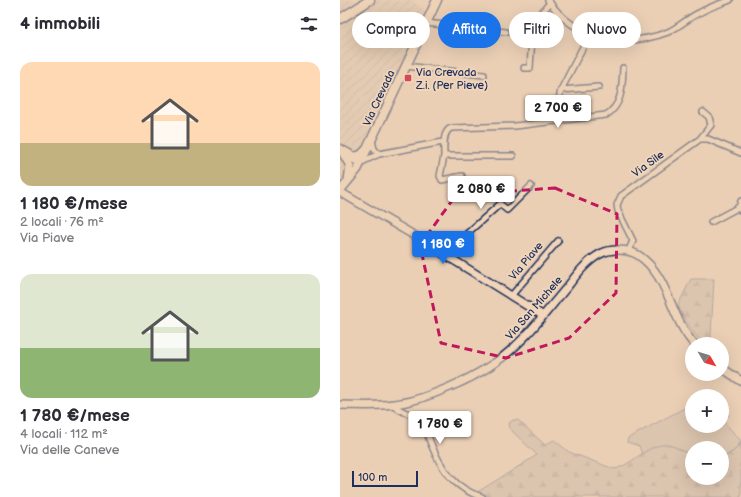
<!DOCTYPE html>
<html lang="it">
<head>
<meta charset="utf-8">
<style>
  body { margin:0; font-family:"Balsamiq Sans",sans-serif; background:#f7f7f7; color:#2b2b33; height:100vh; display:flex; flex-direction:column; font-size:15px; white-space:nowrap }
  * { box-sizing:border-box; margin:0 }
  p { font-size:13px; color:#7c7c81 }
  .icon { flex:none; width:22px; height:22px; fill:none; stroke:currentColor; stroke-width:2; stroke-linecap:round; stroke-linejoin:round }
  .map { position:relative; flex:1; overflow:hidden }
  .sheet { display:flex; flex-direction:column; background:#fff; width:340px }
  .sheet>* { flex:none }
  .top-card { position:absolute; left:12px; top:12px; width:329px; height:36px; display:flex; gap:8px }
  .needle { width:26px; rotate:128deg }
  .fabs { position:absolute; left:345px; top:337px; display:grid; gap:8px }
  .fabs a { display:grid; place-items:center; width:44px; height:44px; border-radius:50%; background:#fff; box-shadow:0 4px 16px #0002; font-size:20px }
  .scale { position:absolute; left:12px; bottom:10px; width:66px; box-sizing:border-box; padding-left:4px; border:2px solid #1b2f5e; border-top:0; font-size:11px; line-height:14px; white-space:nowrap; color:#1b2f5e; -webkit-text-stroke:3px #f3d6b9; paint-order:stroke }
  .price { position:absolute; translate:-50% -34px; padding:0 9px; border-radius:4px; background:#fff; color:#222; font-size:13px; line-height:26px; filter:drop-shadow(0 1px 2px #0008) }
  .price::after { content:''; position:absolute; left:50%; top:24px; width:12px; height:9px; margin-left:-6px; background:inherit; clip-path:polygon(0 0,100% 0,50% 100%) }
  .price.on { background:#1a73e8; color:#fff }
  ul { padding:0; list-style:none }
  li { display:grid; align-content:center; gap:8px; height:212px; padding:0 20px }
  li span { display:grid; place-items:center; height:124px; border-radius:12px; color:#555 }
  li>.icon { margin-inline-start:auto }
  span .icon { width:72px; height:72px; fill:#fffc; stroke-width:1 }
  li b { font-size:17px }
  h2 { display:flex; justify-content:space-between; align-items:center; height:48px; padding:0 20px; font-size:17px }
  .pill { padding:0 14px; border-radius:18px; background:#fff; box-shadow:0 4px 16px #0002; font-size:14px; line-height:36px }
  .pill.on { background:#1a73e8; color:#fff }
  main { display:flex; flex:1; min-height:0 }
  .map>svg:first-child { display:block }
  .industrial { fill:url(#industrial-furrows) }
  .grass { fill:#ccb8a9; stroke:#747484 }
  .forest { fill:url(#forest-firs); stroke:#747484 }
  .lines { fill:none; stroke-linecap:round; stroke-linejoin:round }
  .street-casing { stroke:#1b2f5e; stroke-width:8 }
  .secondary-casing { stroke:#1b2f5e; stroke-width:10 }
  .primary-casing { stroke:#1b2f5e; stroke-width:11 }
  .street { stroke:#f3d6b9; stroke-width:5 }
  .secondary { stroke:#f3d6b9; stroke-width:7 }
  .primary { stroke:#f3d6b9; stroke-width:8 }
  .marked { fill:none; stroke:#c2185b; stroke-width:3; stroke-dasharray:8 5; stroke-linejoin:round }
  .poi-dot { fill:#d1495b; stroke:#f3d6b9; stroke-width:1.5 }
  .labels { text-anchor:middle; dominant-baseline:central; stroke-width:3.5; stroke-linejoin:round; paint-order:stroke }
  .poi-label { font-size:11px; fill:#1b2f5e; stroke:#f3d6b9; text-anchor:start }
  .street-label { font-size:11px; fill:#1b2f5e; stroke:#f3d6b9 }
</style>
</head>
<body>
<main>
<section class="sheet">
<h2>4 immobili<svg class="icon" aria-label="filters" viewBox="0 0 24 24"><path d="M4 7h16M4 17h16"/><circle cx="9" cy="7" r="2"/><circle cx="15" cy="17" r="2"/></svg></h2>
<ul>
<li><span style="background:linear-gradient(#ffd9b3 65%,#c2b280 0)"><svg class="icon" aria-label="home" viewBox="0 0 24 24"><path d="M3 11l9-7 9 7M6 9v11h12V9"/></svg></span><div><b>1 180 €/mese</b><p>2 locali · 76 m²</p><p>Via Piave</p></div></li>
<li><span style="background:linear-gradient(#dfe7d0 60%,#8fb573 0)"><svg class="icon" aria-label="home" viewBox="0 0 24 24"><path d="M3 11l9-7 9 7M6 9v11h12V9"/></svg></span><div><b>1 780 €/mese</b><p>4 locali · 112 m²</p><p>Via delle Caneve</p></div></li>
</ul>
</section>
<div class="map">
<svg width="401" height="497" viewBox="0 0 401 497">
  <defs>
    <pattern id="industrial-furrows" width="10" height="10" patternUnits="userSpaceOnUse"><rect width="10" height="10" fill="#dbc3af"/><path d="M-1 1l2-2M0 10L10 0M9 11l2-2" fill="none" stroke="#bba899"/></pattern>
    <pattern id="forest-firs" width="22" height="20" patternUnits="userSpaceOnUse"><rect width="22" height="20" fill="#ccb8a9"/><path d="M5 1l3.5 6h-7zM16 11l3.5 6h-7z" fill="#af9e94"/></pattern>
  </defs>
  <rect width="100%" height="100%" fill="#eacfb5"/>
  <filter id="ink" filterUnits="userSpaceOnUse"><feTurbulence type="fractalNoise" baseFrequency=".025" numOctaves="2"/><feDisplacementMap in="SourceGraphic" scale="8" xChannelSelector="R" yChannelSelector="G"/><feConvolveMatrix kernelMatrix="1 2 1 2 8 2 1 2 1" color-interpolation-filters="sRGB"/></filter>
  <g filter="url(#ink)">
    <path class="industrial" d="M 0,0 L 72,0 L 89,15 L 24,148 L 7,179 L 0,188 Z"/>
    <path class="grass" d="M 352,404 L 352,426 L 382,426 L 382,407 L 389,415 L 383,421 L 401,441 L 394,451 L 382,458 L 382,448 L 352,448 L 352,455 C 327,445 328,442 302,454 L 299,446 L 287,442 L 288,438 Z"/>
    <path class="forest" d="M 351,279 L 374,279 L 371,336 L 374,344 L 363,344 C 352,332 344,320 338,305 Z
      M 173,420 L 178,420 L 205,445 L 214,440 L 229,452 L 274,469 C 292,466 308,442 329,445 C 337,447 344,452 352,455 L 352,478 L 382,478 L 382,458 L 394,451 L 401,443 L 401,497 L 154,497 L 136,493 L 197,455 L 170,429 L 169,423 Z"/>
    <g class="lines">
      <g class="street-casing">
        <path id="street" d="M 208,0 C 235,40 284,49 328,32 C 339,27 348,18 359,13 C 369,7 380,4 390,0
          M 86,23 L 166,32
          M 66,66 L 144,75
          M 184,68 L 190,68 L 193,22 L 210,3
          M 221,90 L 259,87
          M 214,121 L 221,90 L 250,33
          M 360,139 L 371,125 L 369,117 L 363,112
          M 32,140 L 34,149 L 39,154
          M 104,156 L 100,176 L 102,180 L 122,176
          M 173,156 L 104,156 C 104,148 102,132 111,128 L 175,126 L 266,115 C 283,105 282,85 283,68
          M 9,158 L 15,161 L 22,162 L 39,154 L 103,142
          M 400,210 L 399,207 L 401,201
          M 371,222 L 399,207
          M 288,252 L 293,241 L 278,211 L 277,205 L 281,196 L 360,139 L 368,139 L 401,153
          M 104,254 L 160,204 L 167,210 L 191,186
          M 171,296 L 218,241
          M 53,404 C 60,414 73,412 81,422 C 86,428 88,437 91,444 C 101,469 115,489 142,497"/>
      </g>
      <g class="secondary-casing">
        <path id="secondary" d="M 1,150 L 10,166 L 8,180
          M 0,191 L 18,169 L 28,148
          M 0,192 L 70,233 L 202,315
          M 382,368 L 401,381
          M 0,405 C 20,405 41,407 61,403 C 86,399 129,380 150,366 C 182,346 204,314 228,286 C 237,274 247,261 260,254 C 271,248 288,249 298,255 C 329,275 330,318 354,344"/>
      </g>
      <g class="primary-casing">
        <path id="primary" d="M 0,19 L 30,0
          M 0,149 L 14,157 L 21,155 L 27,149 L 97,0"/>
      </g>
      <use href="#street" class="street"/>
      <use href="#secondary" class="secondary"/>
      <use href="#primary" class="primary"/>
    </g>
  </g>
  <path d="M0 0H401V497H0ZM 215,188 L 277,214 L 276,293 L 229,338 L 166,358 L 101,343 L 80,245 L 116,195 Z" fill="#eacfb5" fill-opacity=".55" fill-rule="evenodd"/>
  <path class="marked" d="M 215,188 L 277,214 L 276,293 L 229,338 L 166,358 L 101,343 L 80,245 L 116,195 Z"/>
  <rect class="poi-dot" x="64" y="74" width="8" height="8" rx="2"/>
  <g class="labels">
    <g class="poi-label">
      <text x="76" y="72">Via Crevada<tspan x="76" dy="13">Z.i. (Per Pieve)</tspan></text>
    </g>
    <g class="street-label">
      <text transform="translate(39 98) rotate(-65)">Via Crevada</text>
      <text transform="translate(308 164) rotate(-36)">Via Sile</text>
      <text transform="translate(186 261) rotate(-50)">Via Piave</text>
      <text transform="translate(194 308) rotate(-49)">Via San Michele</text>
    </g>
  </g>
</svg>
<div class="fabs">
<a><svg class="needle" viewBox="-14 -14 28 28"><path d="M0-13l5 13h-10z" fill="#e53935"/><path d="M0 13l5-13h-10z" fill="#7c7c81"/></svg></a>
<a>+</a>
<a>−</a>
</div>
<div class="scale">100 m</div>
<b class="price" style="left:218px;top:129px">2 700 €</b>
<b class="price" style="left:141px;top:210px">2 080 €</b>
<b class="price on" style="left:103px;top:265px">1 180 €</b>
<b class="price" style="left:100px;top:445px">1 780 €</b>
<div class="top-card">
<a class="pill">Compra</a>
<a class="pill on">Affitta</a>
<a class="pill">Filtri</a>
<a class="pill">Nuovo</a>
</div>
</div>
</main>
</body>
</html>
